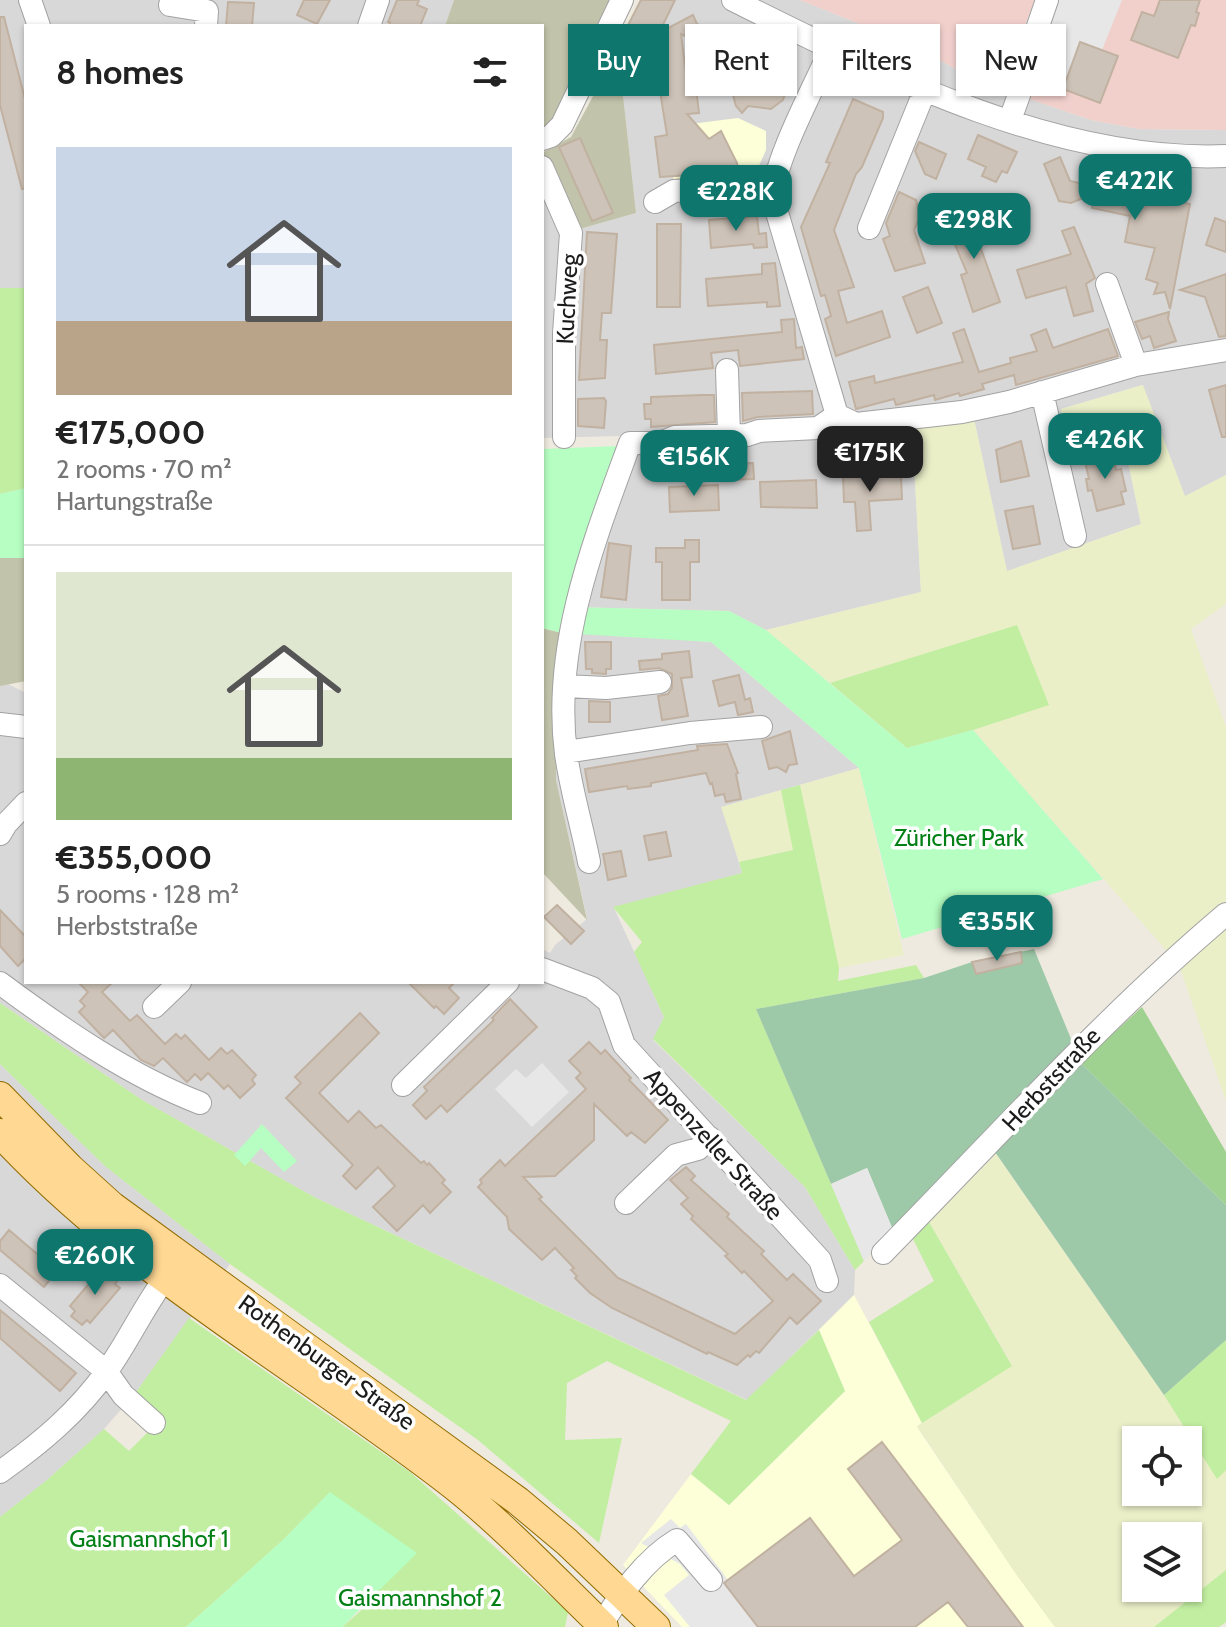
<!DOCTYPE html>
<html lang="en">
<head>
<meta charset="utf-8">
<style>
  body { margin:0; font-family:Cabin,sans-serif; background:#f6f6f6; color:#222; height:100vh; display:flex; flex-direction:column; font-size:30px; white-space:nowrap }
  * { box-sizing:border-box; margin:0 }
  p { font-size:26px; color:#767676 }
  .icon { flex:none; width:44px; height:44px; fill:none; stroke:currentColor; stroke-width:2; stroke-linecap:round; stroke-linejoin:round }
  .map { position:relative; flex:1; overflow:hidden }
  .details { position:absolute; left:24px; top:24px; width:520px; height:960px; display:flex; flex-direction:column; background:#fff; border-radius:0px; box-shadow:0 2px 6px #0004 }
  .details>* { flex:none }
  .banner { position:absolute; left:568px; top:24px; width:538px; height:72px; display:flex; gap:16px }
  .fabs { position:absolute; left:1122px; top:1426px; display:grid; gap:16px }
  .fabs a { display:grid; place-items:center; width:80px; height:80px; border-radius:0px; background:#fff; box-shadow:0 2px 6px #0004; font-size:40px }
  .price { position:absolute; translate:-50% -68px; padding:0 18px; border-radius:16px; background:#0f766e; color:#fff; font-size:26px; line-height:52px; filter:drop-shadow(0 2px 4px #0008) }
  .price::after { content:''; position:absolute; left:50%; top:48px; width:24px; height:18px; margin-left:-12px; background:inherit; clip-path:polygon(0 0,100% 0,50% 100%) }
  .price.current { background:#222; color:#fff }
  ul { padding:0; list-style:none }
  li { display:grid; align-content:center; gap:16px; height:424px; padding:0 32px }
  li+li { border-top:2px solid #e0e0e0 }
  li span { display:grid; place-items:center; height:248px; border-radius:0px; color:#555 }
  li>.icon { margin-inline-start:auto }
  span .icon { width:144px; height:144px; fill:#fffc; stroke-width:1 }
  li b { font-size:34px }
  h2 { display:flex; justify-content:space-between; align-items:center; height:96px; padding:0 32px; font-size:34px }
  .pill { padding:0 28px; border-radius:0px; background:#fff; box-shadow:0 2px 6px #0004; font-size:28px; line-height:72px }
  .pill.current { background:#0f766e; color:#fff }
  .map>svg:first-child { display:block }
  .residential { fill:#d9d8d8 }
  .commercial { fill:#f1d0cc }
  .education { fill:#fcffd7 }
  .construction { fill:#c1c3aa }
  .farmland { fill:#eaefc8; fill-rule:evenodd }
  .grass { fill:#c1eea0 }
  .forest { fill:#9fd190 }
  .cemetery { fill:#9ec9a8 }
  .park { fill:#b6fec1 }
  .parking { fill:#e7e7e7 }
  .building { fill:#cec3b8; stroke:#c1b1a1; stroke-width:2 }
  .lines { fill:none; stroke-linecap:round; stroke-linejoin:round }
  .minor-casing { stroke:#a2a2a2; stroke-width:24 }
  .major-casing { stroke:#926c00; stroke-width:30 }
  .minor { stroke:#fff; stroke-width:22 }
  .major { stroke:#ffd893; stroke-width:28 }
  .labels { text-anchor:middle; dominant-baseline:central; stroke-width:7; stroke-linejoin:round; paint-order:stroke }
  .street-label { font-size:24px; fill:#1b1b1b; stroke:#fff }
  .park-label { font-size:24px; fill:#028015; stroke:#fff }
</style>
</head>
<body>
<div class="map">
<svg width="1226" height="1627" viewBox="0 0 1226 1627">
  <rect width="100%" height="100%" fill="#eeeadf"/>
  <path class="residential" d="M 0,0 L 454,0 L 445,26 L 26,26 L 26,288 L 0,288 Z
    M 640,0 L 800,0 L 915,46 L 979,82 L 1091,120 L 1139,129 L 1226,130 L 1226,475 L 1185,497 L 1142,385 L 1061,409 L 1070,451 L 1123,437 L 1141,524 L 1007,572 L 974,419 L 912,427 L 921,592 L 766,630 L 728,611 L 570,607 L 621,436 L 542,438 L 542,154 L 576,230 L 636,213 L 618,50 Z
    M 585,632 L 711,642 L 859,768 L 722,807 L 742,873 L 614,908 L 664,1017 L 653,1040 L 805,1187 L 855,1270 L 854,1295 L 747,1400 L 314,1197 L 142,1100 L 0,1003 L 0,686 L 8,684 L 26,693 L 26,982 L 542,982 L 542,949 L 550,953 L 555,945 L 587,919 L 556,780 L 555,663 L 562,633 Z
    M 0,1064 L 105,1166 L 230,1264 L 134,1395 L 104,1429 L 47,1480 L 0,1517 Z"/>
  <path class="commercial" d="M 800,0 L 1226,0 L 1226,130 L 1139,129 L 1091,120 L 979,82 L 915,46 Z"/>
  <path class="education" d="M 738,118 L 766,131 L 766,150 L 753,179 L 674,185 L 667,127 Z
    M 854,1295 L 922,1423 L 917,1427 L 1016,1574 L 1055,1627 L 682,1627 L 623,1565 L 691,1474 L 729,1505 L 845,1391 L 819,1330 Z"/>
  <path class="construction" d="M 454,0 L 612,0 L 561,117 L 542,130 L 542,26 L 445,26 Z
    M 618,50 L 636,213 L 576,230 L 542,153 L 571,137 Z
    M 14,556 L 26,558 L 26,681 L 0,686 L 0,558 Z
    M 542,628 L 562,633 L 555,663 L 556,780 L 587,920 L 542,872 Z"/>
  <path class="farmland" d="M 1143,385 L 1185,496 L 1226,475 L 1226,604 L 1191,629 L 1226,727 L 1226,1101 L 1179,965 L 973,730 L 1048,705 L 1017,626 L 830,683 L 766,630 L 921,592 L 912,426 L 974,419 L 1007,571 L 1141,524 L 1123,438 L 1070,452 L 1061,409 Z
    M 859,768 L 904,955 L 839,968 L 800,785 Z
    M 781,790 L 794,850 L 739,862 L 721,807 Z
    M 996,1154 L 1164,1395 L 1217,1478 L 1226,1470 L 1226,1570 L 1154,1627 L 1055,1627 L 1016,1574 L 917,1426 L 1012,1365 L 929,1222 ZM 1136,1440 L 1188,1440 L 1188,1492 L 1136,1492 ZM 1136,1536 L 1188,1536 L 1188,1588 L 1136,1588 Z"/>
  <path class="grass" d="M 0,288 L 26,288 L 26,488 L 0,494 Z
    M 1017,625 L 1049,705 L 973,730 L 907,748 L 830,683 Z
    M 800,785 L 839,968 L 838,981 L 916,965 L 924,978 L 756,1009 L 864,1261 L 855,1270 L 805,1187 L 653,1039 L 664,1017 L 634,952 L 642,942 L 613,907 L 742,873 L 739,862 L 793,850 L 781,790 Z
    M 0,1003 L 142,1100 L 314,1197 L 746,1400 L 819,1330 L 845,1391 L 729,1505 L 691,1474 L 731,1421 L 607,1361 L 567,1383 L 565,1440 L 622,1438 L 599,1543 L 478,1440 L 230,1264 L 105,1166 L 0,1064 Z
    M 929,1222 L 1012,1366 L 922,1423 L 869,1322 L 934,1281 L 912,1237 Z
    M 189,1318 L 410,1472 L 568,1612 L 565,1627 L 342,1627 L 363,1609 L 330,1492 L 283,1540 L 186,1627 L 0,1627 L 0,1517 L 47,1480 L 104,1429 L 129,1451 L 159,1421 L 134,1395 Z
    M 1226,1340 L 1226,1470 L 1217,1479 L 1164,1395 Z
    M 1226,1570 L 1226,1622 L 1219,1627 L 1154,1627 Z"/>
  <path class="forest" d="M 1142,1007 L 1226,1152 L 1226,1205 L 1081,1063 Z"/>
  <path class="cemetery" d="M 1034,949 L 1081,1063 L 1226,1205 L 1226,1340 L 1164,1395 L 986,1139 L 893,1230 L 867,1168 L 831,1184 L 756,1009 L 924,978 L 972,962 Z"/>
  <path class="park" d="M 619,446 L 570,607 L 729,611 L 766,630 L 907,748 L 973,730 L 1103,879 L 902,939 L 859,768 L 711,642 L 562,633 L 542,628 L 542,449 Z
    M 26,488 L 26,558 L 0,558 L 0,494 Z
    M 262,1124 L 297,1161 L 284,1172 L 261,1148 L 245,1166 L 234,1155 Z
    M 330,1492 L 417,1553 L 342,1627 L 186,1627 L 283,1540 Z"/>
  <path class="parking" d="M 1035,0 L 1122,0 L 1102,50 L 1080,43 L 1063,89 L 1021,74 L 1015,89 L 1001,84 Z
    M 542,1063 L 569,1092 L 532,1127 L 495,1089 L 516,1069 L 526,1078 Z
    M 867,1168 L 893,1230 L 864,1261 L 831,1184 Z
    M 671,1519 L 680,1528 L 686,1524 L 728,1580 L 725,1583 L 758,1627 L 690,1627 L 664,1595 L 689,1575 L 680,1564 L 641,1543 Z"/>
  <path class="building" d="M 304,0 L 330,0 L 317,24 L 297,15 Z
    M 397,0 L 419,0 L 417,5 L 427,9 L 420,26 L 389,26 L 390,22 L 388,22 Z
    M 641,0 L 675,0 L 659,33 L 693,15 L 697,24 L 778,61 L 775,70 L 780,74 L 769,88 L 787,87 L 783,100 L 771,109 L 748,106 L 742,113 L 736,106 L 731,88 L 724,87 L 734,58 L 681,34 L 688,89 L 696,88 L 699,113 L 687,114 L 709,139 L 721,131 L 737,163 L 738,172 L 660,177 L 655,137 L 667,135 L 652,41 L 626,29 Z
    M 1160,0 L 1200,0 L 1196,12 L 1199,13 L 1195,26 L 1191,25 L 1178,58 L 1131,40 L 1142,12 L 1154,16 Z
    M 228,2 L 254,3 L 252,26 L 226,26 Z
    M 0,17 L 4,17 L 26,103 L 26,188 L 22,189 L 0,105 Z
    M 1080,42 L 1118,56 L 1100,103 L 1063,89 Z
    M 853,99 L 883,112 L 883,118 L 862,167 L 856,174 L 834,230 L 854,287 L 838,291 L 847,323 L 882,311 L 890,337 L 836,356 L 825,319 L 831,316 L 825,295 L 821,296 L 801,227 L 830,163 L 826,162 Z
    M 978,135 L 1017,152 L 1007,173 L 1002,171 L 996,182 L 982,176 L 986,167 L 968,159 Z
    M 580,138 L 613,213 L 592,221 L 559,147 Z
    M 919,142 L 946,154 L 936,179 L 925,174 L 915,151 Z
    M 1060,157 L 1070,181 L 1097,187 L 1098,182 L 1119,187 L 1118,191 L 1190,204 L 1170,309 L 1165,292 L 1154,294 L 1158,283 L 1146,279 L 1155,248 L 1125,242 L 1130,216 L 1092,208 L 1095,193 L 1071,203 L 1059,201 L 1044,164 Z
    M 899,192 L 916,200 L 920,217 L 914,230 L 925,263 L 895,271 L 883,239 L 890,236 L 886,223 Z
    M 975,211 L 988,242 L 980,246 L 1000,302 L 973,312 L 961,275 L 967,273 L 946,223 Z
    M 757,216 L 759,234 L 766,233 L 767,247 L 754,248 L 753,244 L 711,248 L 709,220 Z
    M 1215,218 L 1226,222 L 1226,252 L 1206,245 Z
    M 657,224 L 681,224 L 680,307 L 657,307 Z
    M 1074,227 L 1095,278 L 1086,284 L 1093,311 L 1074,316 L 1066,287 L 1026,298 L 1017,270 L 1071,254 L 1062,231 Z
    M 587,232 L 617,234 L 611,313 L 602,313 L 600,340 L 607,340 L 605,378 L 579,380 Z
    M 775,263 L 780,306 L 767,307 L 767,302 L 708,306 L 706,279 L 762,274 L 762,264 Z
    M 1226,274 L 1226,336 L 1219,337 L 1205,297 L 1180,290 Z
    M 928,287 L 942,323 L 917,333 L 903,297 Z
    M 1169,312 L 1168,319 L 1176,341 L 1154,348 L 1150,336 L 1142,339 L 1135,322 Z
    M 794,319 L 796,348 L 802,347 L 804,359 L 740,366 L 738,350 L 711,353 L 713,368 L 656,374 L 654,345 L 782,332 L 781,320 Z
    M 964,329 L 979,372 L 1011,363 L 1010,358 L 1037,351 L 1031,335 L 1046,329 L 1053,348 L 1108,329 L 1118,356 L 1016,385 L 1014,375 L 982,384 L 984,389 L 960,396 L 959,393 L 935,400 L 934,395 L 896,405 L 894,399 L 856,409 L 849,382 L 874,376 L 875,383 L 963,362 L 953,333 Z
    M 1226,385 L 1226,437 L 1222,437 L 1209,390 Z
    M 812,391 L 813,414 L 758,417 L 743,421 L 742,393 Z
    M 702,395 L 714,395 L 715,422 L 651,427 L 651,419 L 645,419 L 644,404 L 651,404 L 651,397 Z
    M 604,398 L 606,401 L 604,428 L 578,426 L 578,399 Z
    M 1021,441 L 1029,476 L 1001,482 L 996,450 Z
    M 1112,451 L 1116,470 L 1121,469 L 1126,491 L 1121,492 L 1124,504 L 1097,511 L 1092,490 L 1088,491 L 1086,479 L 1089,479 L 1084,457 Z
    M 753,463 L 754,479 L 726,480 L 725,464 Z
    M 901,475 L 902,499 L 869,501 L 871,530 L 857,531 L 855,502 L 844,502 L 843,477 Z
    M 816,480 L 817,508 L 761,507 L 760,482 Z
    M 718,485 L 719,510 L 670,512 L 669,487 Z
    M 1033,506 L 1040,544 L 1013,549 L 1005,511 Z
    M 685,540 L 699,540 L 699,562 L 690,562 L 690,600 L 662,600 L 662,562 L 656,562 L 656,548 L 685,548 Z
    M 609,543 L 631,546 L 626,600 L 601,597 Z
    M 585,642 L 611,642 L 611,669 L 606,669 L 606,674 L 592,673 L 592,669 L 586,669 Z
    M 689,651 L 692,677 L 681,678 L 688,716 L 662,720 L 658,696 L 668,694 L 672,688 L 672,674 L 659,668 L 640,670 L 639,661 L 662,659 L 662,654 Z
    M 739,675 L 745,700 L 750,698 L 753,712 L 738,715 L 735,702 L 719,706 L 713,681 Z
    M 589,701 L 610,702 L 610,722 L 589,722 Z
    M 790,731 L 797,764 L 789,765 L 786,772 L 777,767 L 769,769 L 762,741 Z
    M 727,744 L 738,773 L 736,774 L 741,799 L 726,802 L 724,794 L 715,796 L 712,783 L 710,784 L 706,773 L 651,783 L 651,786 L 628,789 L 627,786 L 589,792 L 585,769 L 698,750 L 697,746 Z
    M 666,832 L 671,856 L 649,860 L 644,836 Z
    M 621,851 L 626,876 L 608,880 L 603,854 Z
    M 557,905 L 584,931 L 571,944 L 544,917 Z
    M 0,910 L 26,937 L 26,958 L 18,966 L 0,946 Z
    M 1021,952 L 1022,963 L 976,974 L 972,962 Z
    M 78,982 L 113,982 L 102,992 L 130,1021 L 137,1015 L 165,1044 L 176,1034 L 181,1039 L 185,1035 L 209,1060 L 221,1048 L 227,1054 L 232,1050 L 256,1075 L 252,1080 L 255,1084 L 240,1098 L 228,1085 L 224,1089 L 208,1073 L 201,1080 L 195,1074 L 187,1082 L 163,1058 L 154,1066 L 141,1060 L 113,1030 L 104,1038 L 79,1012 L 85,1006 L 80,1001 L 88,992 Z
    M 408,982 L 455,982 L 449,988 L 459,998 L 444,1014 L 436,1006 L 434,1008 Z
    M 510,999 L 537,1027 L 447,1112 L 441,1105 L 426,1119 L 413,1105 L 427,1091 L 424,1087 L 494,1020 L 492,1018 Z
    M 360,1013 L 379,1033 L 319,1093 L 348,1122 L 359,1111 L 376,1128 L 381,1125 L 421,1163 L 424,1161 L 427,1165 L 429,1163 L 445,1180 L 442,1183 L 451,1192 L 430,1213 L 423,1205 L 397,1231 L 373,1207 L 395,1186 L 378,1167 L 356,1189 L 343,1176 L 353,1165 L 286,1098 L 301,1083 L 295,1077 Z
    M 589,1042 L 601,1054 L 605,1050 L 631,1078 L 629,1080 L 668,1120 L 645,1143 L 631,1132 L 627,1136 L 594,1104 L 594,1140 L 555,1176 L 523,1177 L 542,1197 L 539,1199 L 618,1278 L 735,1334 L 773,1301 L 744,1271 L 742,1273 L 725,1256 L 728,1254 L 691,1219 L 693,1216 L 681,1204 L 688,1198 L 670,1180 L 686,1167 L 695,1176 L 691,1180 L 729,1214 L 727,1217 L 764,1251 L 761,1254 L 787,1280 L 793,1274 L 821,1301 L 797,1324 L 790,1317 L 759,1353 L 756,1351 L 750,1357 L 748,1355 L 737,1365 L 708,1352 L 707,1354 L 612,1308 L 590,1293 L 575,1278 L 577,1276 L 571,1270 L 574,1268 L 555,1248 L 542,1260 L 509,1229 L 507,1217 L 478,1187 L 482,1183 L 480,1180 L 500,1160 L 505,1166 L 586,1089 L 576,1078 L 581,1073 L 569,1061 Z
    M 9,1230 L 57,1271 L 44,1287 L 0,1250 L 0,1241 Z
    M 109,1270 L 119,1279 L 115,1284 L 120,1288 L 90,1323 L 87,1320 L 82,1325 L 71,1316 L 75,1311 L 70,1306 L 99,1272 L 104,1276 Z
    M 0,1310 L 76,1373 L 60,1391 L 0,1338 Z
    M 882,1442 L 1023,1627 L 968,1627 L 948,1602 L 915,1627 L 758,1627 L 724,1583 L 810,1518 L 854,1576 L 902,1540 L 848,1469 Z"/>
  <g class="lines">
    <g class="minor-casing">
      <path id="minor" d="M 30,0 L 39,26
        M 733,0 C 882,74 1056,163 1226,156
        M 170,5 L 207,11 L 206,26
        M 369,26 L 378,0
        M 831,49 C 816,83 771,166 773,199 L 837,415
        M 1010,120 L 1040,36 L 1038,26 L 1047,0
        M 542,139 L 551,136 L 562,125 L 622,0
        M 542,167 L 571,233 L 564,334 L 564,437
        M 655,202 L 674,191 L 773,184
        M 869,228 L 925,90
        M 1107,284 L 1136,365
        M 727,370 L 729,435
        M 1042,392 L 1075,536
        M 837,415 L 856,424 L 962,412 L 1009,402 L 1136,365 L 1226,350
        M 565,686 L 606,688 L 660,682
        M 0,724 L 26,727
        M 566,752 L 690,733 L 761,727
        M 0,834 L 6,824 L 26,803
        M 589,862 C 582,826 571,790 566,754 C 552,646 594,541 630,443 L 660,443 L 675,437 L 747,435 L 759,431 L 818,428 L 837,415
        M 542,969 L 592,988 L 609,1002 L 624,1045 L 820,1260 L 827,1281
        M 0,983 C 62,1029 128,1075 200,1103
        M 154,1007 L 180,982
        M 403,1085 L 508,982
        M 626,1203 L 676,1155 L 698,1149 L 710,1138
        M 883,1253 C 996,1138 1103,1018 1226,914
        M 0,1285 L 106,1371 L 123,1395 L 154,1423
        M 0,1472 C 41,1443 78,1412 107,1371 C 131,1337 147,1300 173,1267
        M 600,1627 C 620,1595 644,1560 677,1540 L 711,1580"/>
    </g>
    <g class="major-casing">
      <path id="major" d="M 0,1096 L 70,1168 L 112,1206 L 518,1501 L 567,1542 L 656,1627
        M 0,1133 C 131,1275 303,1368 454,1486 C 508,1529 555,1580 604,1627"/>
    </g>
    <use href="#minor" class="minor"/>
    <use href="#major" class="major"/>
  </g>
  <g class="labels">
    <g class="street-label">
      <text transform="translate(567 299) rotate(-87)">Kuchweg</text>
      <text transform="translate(1051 1079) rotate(-47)">Herbststraße</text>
      <text transform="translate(714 1144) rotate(48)">Appenzeller Straße</text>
      <text transform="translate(327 1362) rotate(36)">Rothenburger Straße</text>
    </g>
    <g class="park-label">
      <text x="959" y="837">Züricher Park</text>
      <text x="149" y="1538">Gaismannshof 1</text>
      <text x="420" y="1597">Gaismannshof 2</text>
    </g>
  </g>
</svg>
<div class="fabs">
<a><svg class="icon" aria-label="locate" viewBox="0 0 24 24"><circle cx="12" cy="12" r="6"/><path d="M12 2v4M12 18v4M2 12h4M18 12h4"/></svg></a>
<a><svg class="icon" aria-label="layers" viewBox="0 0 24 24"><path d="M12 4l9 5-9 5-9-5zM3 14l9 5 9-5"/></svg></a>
</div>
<b class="price" style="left:1135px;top:222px">€422K</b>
<b class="price" style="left:736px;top:233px">€228K</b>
<b class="price" style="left:974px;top:261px">€298K</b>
<b class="price" style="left:1105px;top:481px">€426K</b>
<b class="price current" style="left:870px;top:494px">€175K</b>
<b class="price" style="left:694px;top:498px">€156K</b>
<b class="price" style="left:997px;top:963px">€355K</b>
<b class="price" style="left:95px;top:1297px">€260K</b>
<div class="banner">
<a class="pill current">Buy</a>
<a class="pill">Rent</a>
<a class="pill">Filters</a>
<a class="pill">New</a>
</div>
<section class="details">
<h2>8 homes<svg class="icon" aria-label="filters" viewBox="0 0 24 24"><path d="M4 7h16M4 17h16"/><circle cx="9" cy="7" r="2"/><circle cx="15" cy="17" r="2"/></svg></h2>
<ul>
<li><span style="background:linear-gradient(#c9d6e8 70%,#b9a48a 0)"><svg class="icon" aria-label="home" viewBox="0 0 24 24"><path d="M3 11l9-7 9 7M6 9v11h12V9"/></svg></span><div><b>€175,000</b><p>2 rooms · 70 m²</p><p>Hartungstraße</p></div></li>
<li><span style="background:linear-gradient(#dfe7d0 75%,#8fb573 0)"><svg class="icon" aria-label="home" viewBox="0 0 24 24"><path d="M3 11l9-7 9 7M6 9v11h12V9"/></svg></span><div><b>€355,000</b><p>5 rooms · 128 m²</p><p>Herbststraße</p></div></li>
</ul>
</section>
</div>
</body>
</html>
